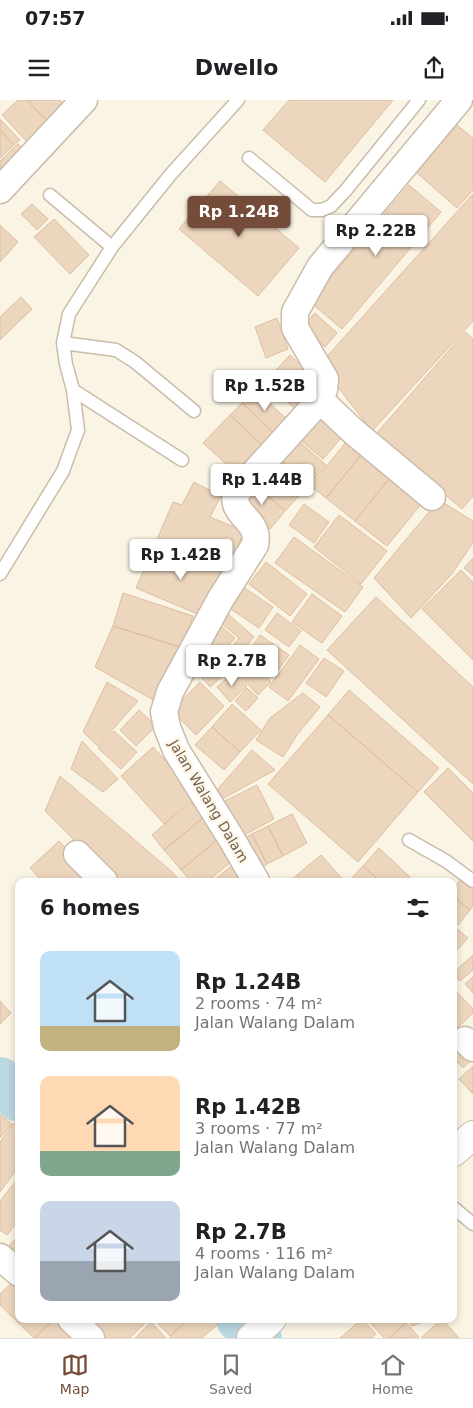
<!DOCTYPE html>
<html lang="en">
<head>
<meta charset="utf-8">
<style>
  body { margin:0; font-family:"DejaVu Sans",sans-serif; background:#f6f6f6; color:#202124; height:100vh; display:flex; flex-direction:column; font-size:19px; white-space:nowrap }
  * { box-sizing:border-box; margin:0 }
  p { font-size:16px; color:#757577 }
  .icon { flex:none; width:28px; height:28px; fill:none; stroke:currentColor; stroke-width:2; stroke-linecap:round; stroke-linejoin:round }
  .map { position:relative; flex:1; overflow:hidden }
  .side { position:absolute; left:15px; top:778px; width:442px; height:445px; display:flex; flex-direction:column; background:#fff; border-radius:10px; box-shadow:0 2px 8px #0003 }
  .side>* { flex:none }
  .price { position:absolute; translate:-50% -42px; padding:0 11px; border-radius:5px; background:#fff; color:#222; font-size:16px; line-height:32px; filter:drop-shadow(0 1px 2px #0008) }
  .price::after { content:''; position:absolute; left:50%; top:30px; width:15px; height:11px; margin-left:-8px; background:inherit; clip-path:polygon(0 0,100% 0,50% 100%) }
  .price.current { background:#744c39; color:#fff }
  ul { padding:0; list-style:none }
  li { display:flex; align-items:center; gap:15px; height:125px; padding:0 25px }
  li span { display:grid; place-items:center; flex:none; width:140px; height:100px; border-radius:10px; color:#555 }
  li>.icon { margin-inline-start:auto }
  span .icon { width:60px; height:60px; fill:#fffc; stroke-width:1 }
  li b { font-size:21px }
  h2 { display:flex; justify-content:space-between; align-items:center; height:60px; padding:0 25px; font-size:21px }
  .status { display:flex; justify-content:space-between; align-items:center; height:35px; padding:0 25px; background:#fff; direction:ltr }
  .status svg { height:14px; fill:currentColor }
  header { display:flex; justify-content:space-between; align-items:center; height:65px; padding:0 25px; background:#fff; font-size:22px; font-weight:800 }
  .tab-bar { display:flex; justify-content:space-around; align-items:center; height:70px; border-top:1px solid #e0e0e0; background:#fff; font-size:14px; color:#757577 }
  .tab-bar a { display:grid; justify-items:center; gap:2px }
  .tab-bar .current { color:#744c39 }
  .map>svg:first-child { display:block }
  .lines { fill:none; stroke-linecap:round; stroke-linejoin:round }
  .river { stroke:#bad8e2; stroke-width:46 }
  .building { fill:#edd6be; stroke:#debe9f }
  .service-casing { stroke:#cabcab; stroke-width:15 }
  .minor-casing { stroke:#cabcab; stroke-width:29 }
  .secondary-casing { stroke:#cdbdaa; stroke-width:30 }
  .service { stroke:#fff; stroke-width:12 }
  .minor { stroke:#fff; stroke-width:26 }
  .secondary { stroke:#fff; stroke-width:28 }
  .labels { text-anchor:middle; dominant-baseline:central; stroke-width:5; stroke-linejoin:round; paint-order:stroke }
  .street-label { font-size:14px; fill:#705d4c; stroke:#fdf8e9 }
</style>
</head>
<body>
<div class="status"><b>07:57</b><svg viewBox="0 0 49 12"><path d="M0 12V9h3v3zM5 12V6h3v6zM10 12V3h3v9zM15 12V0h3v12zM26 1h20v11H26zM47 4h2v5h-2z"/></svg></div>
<header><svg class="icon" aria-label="menu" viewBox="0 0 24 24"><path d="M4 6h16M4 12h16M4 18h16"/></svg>Dwello<svg class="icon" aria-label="share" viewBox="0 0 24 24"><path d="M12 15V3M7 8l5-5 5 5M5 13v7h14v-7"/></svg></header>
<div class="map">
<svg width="473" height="1238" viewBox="0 0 473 1238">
  <rect width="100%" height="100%" fill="#faf4e4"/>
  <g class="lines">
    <path class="river" d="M 0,980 L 19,999
      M 239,1219 L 259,1238"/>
  </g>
  <path class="building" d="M 18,0 L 27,0 L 50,24 L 29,44 L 2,15 Z
    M 27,0 L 60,0 L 67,8 L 50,24 Z
    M 289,0 L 393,0 L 325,82 L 263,30 Z
    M 0,19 L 20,40 L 14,45 L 0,30 Z
    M 457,25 L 473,38 L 473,90 L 457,108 L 416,72 Z
    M 0,30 L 14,45 L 0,58 Z
    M 18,44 L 25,52 L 0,72 L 0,61 Z
    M 220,81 L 299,148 L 258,196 L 179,129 Z
    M 409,85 L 441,112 L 342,229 L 310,202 Z
    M 473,94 L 473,221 L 372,331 L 320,264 Z
    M 32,104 L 48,119 L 37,130 L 21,114 Z
    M 54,119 L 89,155 L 70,174 L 34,137 Z
    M 0,125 L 18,142 L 0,162 Z
    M 21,197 L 32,209 L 0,240 L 0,217 Z
    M 315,213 L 337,233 L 325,247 L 302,227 Z
    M 277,218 L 288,249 L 266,258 L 255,227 Z
    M 465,232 L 473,239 L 473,396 L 462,409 L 376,334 Z
    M 290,255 L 320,283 L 295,309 L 266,281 Z
    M 254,289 L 289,321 L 276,335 L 242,303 Z
    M 242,303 L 276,335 L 264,347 L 230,315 Z
    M 323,309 L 348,330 L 323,359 L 298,338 Z
    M 230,315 L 264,347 L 238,375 L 203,343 Z
    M 294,337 L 326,365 L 309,385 L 277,357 Z
    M 346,342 L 362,354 L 326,398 L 311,386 Z
    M 362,354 L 391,376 L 355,421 L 326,398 Z
    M 277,357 L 309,385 L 285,411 L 253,383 Z
    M 391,376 L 423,402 L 387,446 L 355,421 Z
    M 194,382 L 221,396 L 210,417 L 244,431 L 227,473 L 155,444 L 173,402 L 182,405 Z
    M 253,383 L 285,411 L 270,429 L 238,401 Z
    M 439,400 L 473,421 L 473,443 L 451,475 L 411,518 L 374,478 Z
    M 304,404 L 329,422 L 314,443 L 289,425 Z
    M 339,415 L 387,451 L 361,484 L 314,447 Z
    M 294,437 L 363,487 L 345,512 L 275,463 Z
    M 155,444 L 227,473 L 207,518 L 136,488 Z
    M 473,458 L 473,476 L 464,468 Z
    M 266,462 L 307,494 L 290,516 L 249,484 Z
    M 461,470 L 473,482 L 473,560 L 422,509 Z
    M 237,483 L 273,507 L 259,528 L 223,504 Z
    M 123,493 L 193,516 L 183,548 L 113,526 Z
    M 312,494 L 342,516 L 322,543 L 292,522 Z
    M 376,497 L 473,587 L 473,684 L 327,550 Z
    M 277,513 L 301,531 L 289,547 L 265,530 Z
    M 228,514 L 254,537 L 242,551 L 234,544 L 239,538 L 221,523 Z
    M 216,522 L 235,538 L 216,560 L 203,549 Z
    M 113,526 L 183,548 L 157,602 L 95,567 Z
    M 260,535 L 289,555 L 274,576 L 246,556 Z
    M 300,545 L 319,559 L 288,601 L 269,587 Z
    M 228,550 L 240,561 L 228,573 L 217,563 Z
    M 206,553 L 224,575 L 210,587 L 191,566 Z
    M 324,558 L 344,571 L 326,597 L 306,583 Z
    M 253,564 L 271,582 L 258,595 L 240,576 Z
    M 234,572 L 247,586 L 230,602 L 217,587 Z
    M 107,582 L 138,601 L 98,646 L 83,632 Z
    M 200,582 L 224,606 L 196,635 L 172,611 Z
    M 247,588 L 258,598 L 246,611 L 235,601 Z
    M 349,590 L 439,668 L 418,692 L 328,615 Z
    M 303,593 L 320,607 L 297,635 L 283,657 L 256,640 L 270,618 Z
    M 232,604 L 261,630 L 240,652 L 212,627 Z
    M 139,610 L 156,626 L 136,646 L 120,630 Z
    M 328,615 L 418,692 L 358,762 L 268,684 Z
    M 212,627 L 240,652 L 224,670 L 195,645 Z
    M 114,631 L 137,652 L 121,669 L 98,648 Z
    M 82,641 L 118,679 L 103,692 L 71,669 Z
    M 153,647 L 196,695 L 164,724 L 121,676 Z
    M 252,650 L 275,670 L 224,698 L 217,690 Z
    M 448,668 L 473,693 L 473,741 L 424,692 Z
    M 60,676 L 171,771 L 180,781 L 115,781 L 45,711 Z
    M 257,685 L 274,719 L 240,737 L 223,702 Z
    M 191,702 L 204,717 L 164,750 L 152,735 Z
    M 292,714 L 307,743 L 283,756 L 268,726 Z
    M 204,717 L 221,737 L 181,770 L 164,750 Z
    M 268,726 L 283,756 L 267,764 L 252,734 Z
    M 252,734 L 267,764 L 258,769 L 243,739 Z
    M 221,737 L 238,756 L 208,781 L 191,781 L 181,770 Z
    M 59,741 L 99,781 L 42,781 L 30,768 Z
    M 379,748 L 410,777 L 406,781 L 380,781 L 363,766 Z
    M 321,755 L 344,781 L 303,781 L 297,775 Z
    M 235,763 L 251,781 L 213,781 Z
    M 363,766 L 380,781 L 351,781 L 350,780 Z
    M 297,775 L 303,781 L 290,781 Z
    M 463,776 L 473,784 L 473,805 L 470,810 L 454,797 L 454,788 Z
    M 454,797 L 470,810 L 458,825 L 454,821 Z
    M 454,826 L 468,838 L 454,853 Z
    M 473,855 L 473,870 L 460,881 L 454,874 L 454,872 Z
    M 473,877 L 473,893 L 465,884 Z
    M 454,889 L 473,909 L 473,913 L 454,931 Z
    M 0,901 L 11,913 L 0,924 Z
    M 454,939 L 473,959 L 463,968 L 454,958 Z
    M 473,966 L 473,994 L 459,979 Z
    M 0,1014 L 12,1024 L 0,1038 Z
    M 14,1023 L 19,1027 L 19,1066 L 0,1092 L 0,1042 Z
    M 19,1077 L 19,1120 L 7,1135 L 0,1130 L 0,1101 Z
    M 19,1135 L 19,1153 L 9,1146 Z
    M 19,1176 L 19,1219 L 54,1219 L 34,1238 L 0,1205 L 0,1194 Z
    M 54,1219 L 64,1219 L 82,1238 L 34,1238 Z
    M 79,1219 L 143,1219 L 146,1222 L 130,1238 L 98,1238 Z
    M 156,1219 L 189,1219 L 170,1236 L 155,1220 Z
    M 189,1219 L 213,1219 L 218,1224 L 202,1238 L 171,1238 L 170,1236 Z
    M 362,1219 L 376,1234 L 372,1238 L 340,1238 Z
    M 367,1219 L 402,1219 L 406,1223 L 389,1238 L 384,1238 Z
    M 407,1219 L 431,1219 L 412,1226 Z
    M 442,1219 L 459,1238 L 422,1238 L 422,1237 Z
    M 151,1222 L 166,1238 L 135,1238 Z
    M 406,1223 L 419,1237 L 389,1238 Z"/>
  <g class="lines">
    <g class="service-casing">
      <path id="service" d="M 249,58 L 312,110 L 322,110 L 331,106 L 346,90 L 419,0
        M 50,95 L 112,147
        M 63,243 L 116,250 L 135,262 L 194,311
        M 73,290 L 182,360
        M 0,474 L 63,371 L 78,330 L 73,290 L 66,264 L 63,243 L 69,214 L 112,147 L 171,74 L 238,0
        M 409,740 L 446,761 L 473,781
        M 454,1108 L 473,1124"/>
    </g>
    <g class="minor-casing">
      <path id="minor" d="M 0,90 L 84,0
        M 320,300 L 354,332 L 432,397
        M 77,754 L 104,781
        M 256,781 L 231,738 L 176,650 L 167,627 L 164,612 L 170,592 L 220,500 L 255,445 C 261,419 230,416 236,393 L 320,300 L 324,290 L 325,279 L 295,228 L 295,212 L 320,167 L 459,0
        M 465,940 L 473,948
        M 0,1157 L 19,1173
        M 71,1219 L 91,1238"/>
    </g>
    <g class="secondary-casing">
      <path id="secondary" d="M 454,1052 L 473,1035
        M 251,1238 L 272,1219"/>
    </g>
    <use href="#service" class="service"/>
    <use href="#minor" class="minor"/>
    <use href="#secondary" class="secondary"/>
  </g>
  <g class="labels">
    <g class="street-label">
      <text transform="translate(209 701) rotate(59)">Jalan Walang Dalam</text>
    </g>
  </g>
</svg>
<b class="price current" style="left:239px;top:138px">Rp 1.24B</b>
<b class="price" style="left:376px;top:157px">Rp 2.22B</b>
<b class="price" style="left:265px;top:312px">Rp 1.52B</b>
<b class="price" style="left:262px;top:406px">Rp 1.44B</b>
<b class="price" style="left:181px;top:481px">Rp 1.42B</b>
<b class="price" style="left:232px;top:587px">Rp 2.7B</b>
<section class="side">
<h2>6 homes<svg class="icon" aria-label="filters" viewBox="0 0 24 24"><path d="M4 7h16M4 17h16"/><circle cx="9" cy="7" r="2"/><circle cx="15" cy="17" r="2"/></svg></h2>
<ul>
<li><span style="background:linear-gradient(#bfe0f5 75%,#c2b280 0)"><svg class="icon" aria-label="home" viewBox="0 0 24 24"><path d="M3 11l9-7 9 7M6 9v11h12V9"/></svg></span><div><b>Rp 1.24B</b><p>2 rooms · 74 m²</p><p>Jalan Walang Dalam</p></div></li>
<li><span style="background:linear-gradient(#ffd9b3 75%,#7fa58c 0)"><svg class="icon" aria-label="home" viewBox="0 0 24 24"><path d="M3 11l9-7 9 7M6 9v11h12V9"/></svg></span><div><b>Rp 1.42B</b><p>3 rooms · 77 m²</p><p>Jalan Walang Dalam</p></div></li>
<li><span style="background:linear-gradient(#c9d6e8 60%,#9aa5b1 0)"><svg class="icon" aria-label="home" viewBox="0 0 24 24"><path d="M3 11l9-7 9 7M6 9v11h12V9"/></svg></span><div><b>Rp 2.7B</b><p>4 rooms · 116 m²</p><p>Jalan Walang Dalam</p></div></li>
</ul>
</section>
</div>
<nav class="tab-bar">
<a class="current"><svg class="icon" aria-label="map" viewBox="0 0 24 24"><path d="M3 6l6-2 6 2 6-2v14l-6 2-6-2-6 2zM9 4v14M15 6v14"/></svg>Map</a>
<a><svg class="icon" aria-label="saved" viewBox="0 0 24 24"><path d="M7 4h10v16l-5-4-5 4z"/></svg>Saved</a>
<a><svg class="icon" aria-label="home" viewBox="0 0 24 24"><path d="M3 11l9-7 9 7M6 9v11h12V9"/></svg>Home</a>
</nav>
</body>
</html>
